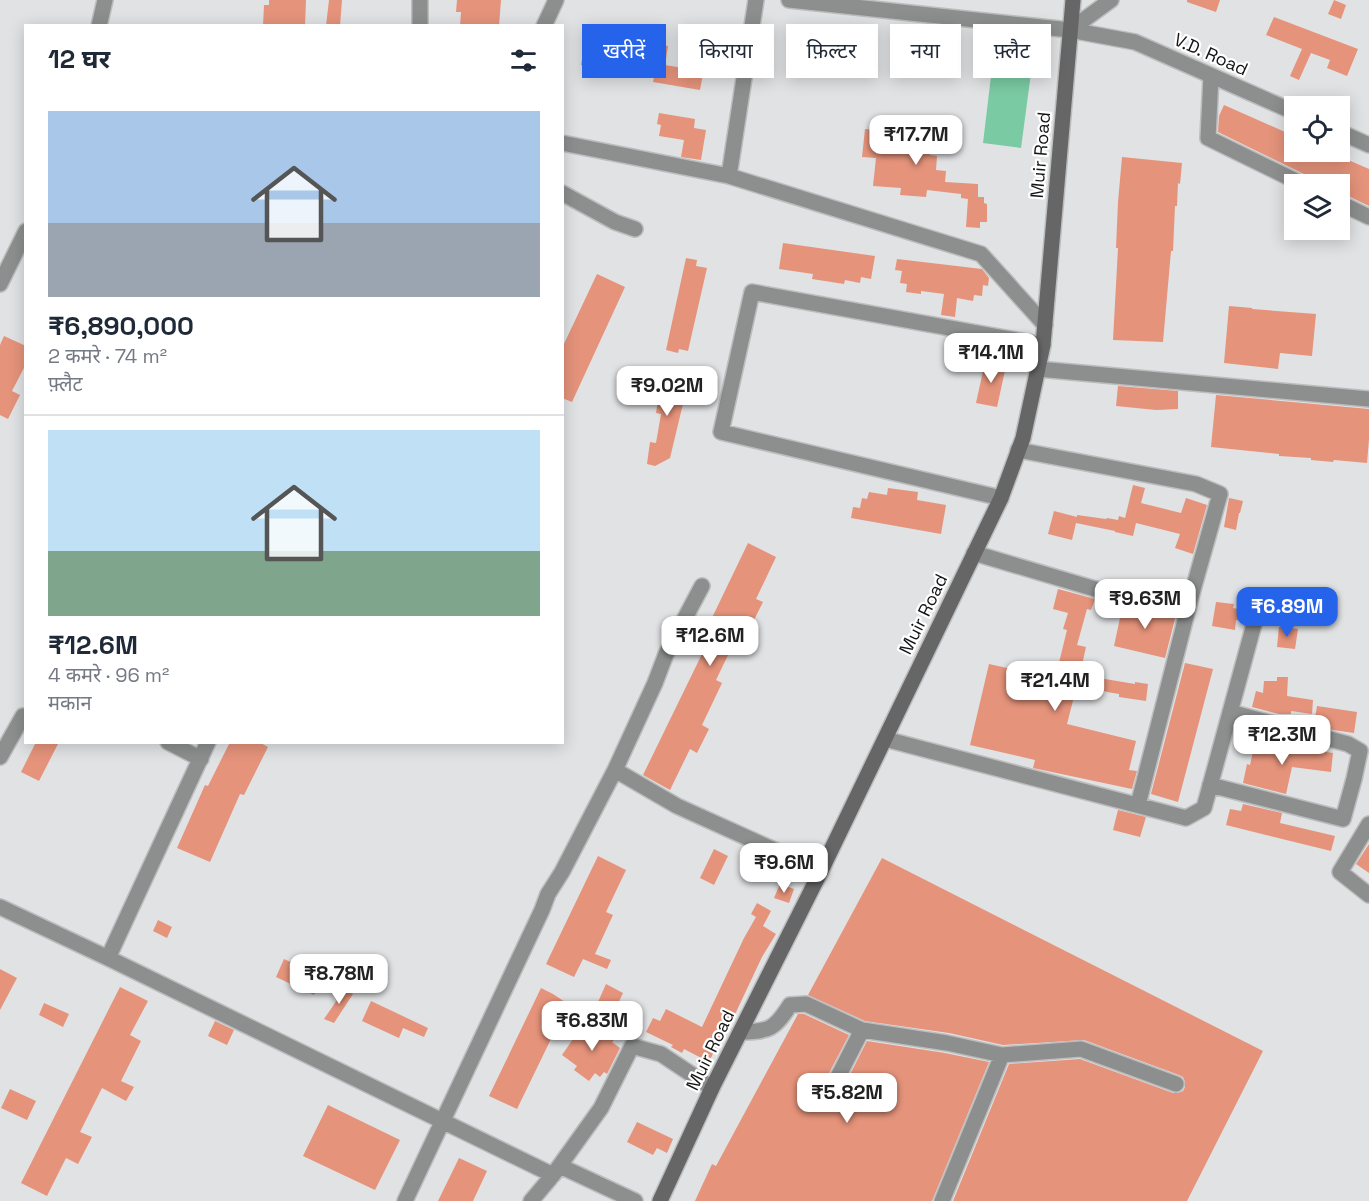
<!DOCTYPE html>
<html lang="hi">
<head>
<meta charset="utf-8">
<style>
  body { margin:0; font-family:"Space Grotesk","Noto Sans Devanagari",sans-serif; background:#f6f6f7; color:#1f2937; height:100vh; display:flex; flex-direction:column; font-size:22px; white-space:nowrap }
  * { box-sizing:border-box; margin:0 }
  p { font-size:20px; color:#747a83 }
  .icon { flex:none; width:33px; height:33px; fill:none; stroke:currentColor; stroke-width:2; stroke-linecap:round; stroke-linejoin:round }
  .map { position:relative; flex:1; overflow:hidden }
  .side { position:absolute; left:24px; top:24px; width:540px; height:720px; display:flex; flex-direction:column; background:#fff; border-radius:0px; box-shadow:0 3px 15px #0003 }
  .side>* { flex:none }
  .top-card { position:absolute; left:582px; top:24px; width:570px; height:54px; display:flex; gap:12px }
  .tools { position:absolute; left:1284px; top:96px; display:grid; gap:12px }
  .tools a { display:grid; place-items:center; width:66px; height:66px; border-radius:0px; background:#fff; box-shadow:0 3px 15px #0003; font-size:30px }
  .price { position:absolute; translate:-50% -51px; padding:0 14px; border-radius:12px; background:#fff; color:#222; font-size:20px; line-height:39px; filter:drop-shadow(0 2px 3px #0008) }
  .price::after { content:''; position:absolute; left:50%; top:36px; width:18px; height:14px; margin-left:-9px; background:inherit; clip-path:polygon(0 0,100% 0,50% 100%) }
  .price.on { background:#2563eb; color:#fff }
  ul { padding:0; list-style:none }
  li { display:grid; align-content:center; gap:12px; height:318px; padding:0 24px }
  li+li { border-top:2px solid #e0e1e3 }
  li span { display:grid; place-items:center; height:186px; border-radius:0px; color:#555 }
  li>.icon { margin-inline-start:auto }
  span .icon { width:108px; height:108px; fill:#fffc; stroke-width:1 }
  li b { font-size:26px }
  h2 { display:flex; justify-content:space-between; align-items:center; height:72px; padding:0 24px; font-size:26px }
  .chip { padding:0 21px; border-radius:0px; background:#fff; box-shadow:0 3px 15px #0003; font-size:21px; line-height:54px }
  .chip.on { background:#2563eb; color:#fff }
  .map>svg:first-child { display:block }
  .green { fill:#7acaa3 }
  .building { fill:#e5937b }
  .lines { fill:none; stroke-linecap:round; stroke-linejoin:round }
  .minor-casing { stroke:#bcbdbf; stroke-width:18 }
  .tertiary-casing { stroke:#bcbdbf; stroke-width:18 }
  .secondary-casing { stroke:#bcbdbf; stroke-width:18 }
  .minor { stroke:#8d8e8e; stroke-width:15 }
  .tertiary { stroke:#8d8e8e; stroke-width:15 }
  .secondary { stroke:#656665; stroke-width:15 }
  .labels { text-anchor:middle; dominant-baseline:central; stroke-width:4.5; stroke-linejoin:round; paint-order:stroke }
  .street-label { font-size:18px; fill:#141415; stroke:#fff }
</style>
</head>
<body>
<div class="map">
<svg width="1369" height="1201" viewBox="0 0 1369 1201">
  <rect width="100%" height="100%" fill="#e1e2e4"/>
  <path class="green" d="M 992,68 L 1031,73 L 1021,148 L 983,143 Z"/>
  <path class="building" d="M 269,0 L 306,0 L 305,26 L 263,26 L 264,5 L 269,5 Z
    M 329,0 L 342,0 L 340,26 L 326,26 Z
    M 457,0 L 501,0 L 499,26 L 460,26 L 461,12 L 456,12 Z
    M 1187,0 L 1220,0 L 1216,12 L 1187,2 Z
    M 1334,0 L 1346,5 L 1341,19 L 1328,14 Z
    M 1274,17 L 1358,49 L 1347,76 L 1327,68 L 1330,60 L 1311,53 L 1299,80 L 1290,76 L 1302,49 L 1266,35 Z
    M 622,25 L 641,28 L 638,41 L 668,46 L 665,65 L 695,70 L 700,40 L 720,44 L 715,75 L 703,74 L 700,90 L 653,82 L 656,67 L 624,61 L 622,72 L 581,65 L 584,48 L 617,53 Z
    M 1224,105 L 1294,136 L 1294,152 L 1330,152 L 1369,169 L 1369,206 L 1344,194 L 1340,193 L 1340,184 L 1319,184 L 1311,181 L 1306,175 L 1218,132 L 1219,116 Z
    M 659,113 L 695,119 L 694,128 L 706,130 L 701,160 L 681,157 L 684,140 L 659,136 L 661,125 L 657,124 Z
    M 936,119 L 945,130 L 931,138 L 930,155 L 937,156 L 936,170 L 946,171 L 945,182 L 978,184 L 978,197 L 984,197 L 984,203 L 987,204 L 987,222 L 980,222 L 980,228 L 966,227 L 968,199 L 961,198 L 961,194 L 927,190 L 926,197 L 900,195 L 901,188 L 873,186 L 876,158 L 862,157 L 865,129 L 876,130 L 876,124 L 919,128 Z
    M 1122,157 L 1182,163 L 1180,184 L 1178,183 L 1177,206 L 1175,206 L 1173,251 L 1171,251 L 1163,342 L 1113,340 L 1118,248 L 1116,248 L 1118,202 Z
    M 783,243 L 875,256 L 871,279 L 861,277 L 860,283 L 845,280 L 844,284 L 812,279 L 813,274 L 779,269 Z
    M 686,258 L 697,260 L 696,266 L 707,268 L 688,351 L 679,349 L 678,353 L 666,350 Z
    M 897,259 L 982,269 L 989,278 L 988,286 L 983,285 L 982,296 L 974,295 L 973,301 L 957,298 L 955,317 L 941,315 L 944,294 L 921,291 L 921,294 L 906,292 L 907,284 L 900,283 L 902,271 L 895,270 Z
    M 597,274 L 625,287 L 572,402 L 562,398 L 562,348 Z
    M 1229,306 L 1252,308 L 1252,309 L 1316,314 L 1312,356 L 1280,353 L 1278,369 L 1224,363 Z
    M 4,336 L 26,346 L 26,364 L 12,391 L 20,395 L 8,419 L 0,415 L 0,345 Z
    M 985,362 L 1006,366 L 997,407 L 976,403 Z
    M 663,370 L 671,371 L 687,387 L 670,458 L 655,466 L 647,464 L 650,442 L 656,443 L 661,414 L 656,413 Z
    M 1118,386 L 1178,391 L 1178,409 L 1156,410 L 1116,406 Z
    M 1216,395 L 1369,409 L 1369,439 L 1367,463 L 1334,460 L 1333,462 L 1311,460 L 1311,458 L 1279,456 L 1279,454 L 1211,447 Z
    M 1133,485 L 1145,488 L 1141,503 L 1181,513 L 1186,498 L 1207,505 L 1193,554 L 1175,548 L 1180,534 L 1136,523 L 1133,536 L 1115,532 L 1115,531 L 1076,523 L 1072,540 L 1048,534 L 1054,511 L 1077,517 L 1077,515 L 1106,519 L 1107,518 L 1118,520 L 1119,516 L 1125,518 Z
    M 888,488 L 918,492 L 917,500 L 946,505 L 941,534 L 851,518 L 853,507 L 860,508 L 862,498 L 867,499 L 869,492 L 887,495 Z
    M 1229,498 L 1243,501 L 1240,513 L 1239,513 L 1236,530 L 1224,527 Z
    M 748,543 L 776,557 L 756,599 L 763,602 L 751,626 L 744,622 L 716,680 L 722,683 L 702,725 L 709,729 L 697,753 L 690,749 L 670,790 L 643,775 L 702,654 L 696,651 Z
    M 1058,589 L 1095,599 L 1091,610 L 1087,609 L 1077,645 L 1086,647 L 1082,665 L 1096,671 L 1093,677 L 1135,684 L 1135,682 L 1148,684 L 1146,701 L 1119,697 L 1119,694 L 1107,692 L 1078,681 L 1067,724 L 1136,741 L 1129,770 L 1137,771 L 1132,789 L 1033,768 L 1035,760 L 970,745 L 989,664 L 1055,679 L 1067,630 L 1063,629 L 1068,613 L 1053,609 Z
    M 1216,602 L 1234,604 L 1233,608 L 1247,611 L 1245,622 L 1236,620 L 1235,630 L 1212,626 Z
    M 1123,604 L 1134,605 L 1176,615 L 1165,658 L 1114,646 Z
    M 1279,627 L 1298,629 L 1295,649 L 1277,647 Z
    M 1185,663 L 1213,669 L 1178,802 L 1151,794 Z
    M 1277,677 L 1288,677 L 1287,696 L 1313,700 L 1312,714 L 1291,711 L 1291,714 L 1279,714 L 1252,707 L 1256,691 L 1263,693 L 1264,681 L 1277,681 Z
    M 1317,706 L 1357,712 L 1354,733 L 1333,730 L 1314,725 Z
    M 36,742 L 59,742 L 39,781 L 21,772 Z
    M 230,742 L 259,742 L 268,747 L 244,795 L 240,794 L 210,862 L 177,848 L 205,785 L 208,786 Z
    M 1255,742 L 1306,752 L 1307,749 L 1333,753 L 1331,772 L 1292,767 L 1286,794 L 1243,783 L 1247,764 L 1250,765 Z
    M 1243,804 L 1282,813 L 1280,823 L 1335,836 L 1331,851 L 1226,825 L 1230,809 L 1241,811 Z
    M 1118,810 L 1146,817 L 1140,837 L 1113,830 Z
    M 1369,844 L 1369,873 L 1356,864 Z
    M 714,849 L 728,856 L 714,885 L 700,878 Z
    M 598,856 L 626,870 L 606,912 L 613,915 L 595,954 L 611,960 L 607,969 L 583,959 L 574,977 L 546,964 Z
    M 882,858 L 1263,1051 L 1187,1201 L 953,1201 L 1009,1064 L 1080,1059 L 1173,1093 L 1178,1093 L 1183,1091 L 1185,1087 L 1185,1082 L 1183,1077 L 1179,1075 L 1084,1040 L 1003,1045 L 949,1033 L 865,1021 L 808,995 Z
    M 780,884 L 794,889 L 789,903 L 774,898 Z
    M 757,903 L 771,911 L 763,926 L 776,934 L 762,957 L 729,1027 L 726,1026 L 709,1062 L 684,1049 L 682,1053 L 671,1047 L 673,1045 L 646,1032 L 653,1018 L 660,1021 L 666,1009 L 702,1027 L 744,938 L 756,917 L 751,914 Z
    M 158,920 L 172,927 L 167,938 L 153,931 Z
    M 284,959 L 323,977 L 314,995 L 276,977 Z
    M 0,969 L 17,978 L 0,1010 Z
    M 606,984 L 623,993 L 615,1010 L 598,1002 Z
    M 120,987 L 148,1001 L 130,1035 L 141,1041 L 121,1081 L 134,1087 L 126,1101 L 102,1088 L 80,1132 L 92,1137 L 78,1164 L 66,1158 L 47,1196 L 21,1183 Z
    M 343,987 L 353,994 L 334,1023 L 324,1019 L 337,1000 L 335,999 Z
    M 541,988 L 553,994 L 568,1004 L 517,1109 L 489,1096 Z
    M 371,1001 L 428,1028 L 424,1037 L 403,1028 L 399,1038 L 362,1021 Z
    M 44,1003 L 69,1014 L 63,1027 L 39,1015 Z
    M 798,1014 L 804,1014 L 849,1035 L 816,1098 L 815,1102 L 817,1107 L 821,1111 L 830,1110 L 834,1106 L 867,1041 L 945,1053 L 989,1062 L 932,1201 L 695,1201 L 712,1164 L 716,1166 Z
    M 215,1021 L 234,1030 L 227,1045 L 208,1036 Z
    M 595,1024 L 616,1038 L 612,1042 L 620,1048 L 607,1074 L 604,1072 L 600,1077 L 595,1073 L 589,1081 L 574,1070 L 577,1066 L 562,1055 L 582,1026 L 590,1032 Z
    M 10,1089 L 36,1101 L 27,1120 L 1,1108 Z
    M 328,1105 L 400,1140 L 375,1190 L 303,1156 Z
    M 637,1122 L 673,1139 L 667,1153 L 657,1148 L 653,1155 L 627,1142 Z
    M 459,1158 L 487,1171 L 473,1201 L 438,1201 Z"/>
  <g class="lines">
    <g class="minor-casing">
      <path id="minor" d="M 99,26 L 105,0
        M 420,26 L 420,0
        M 544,26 L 556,0
        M 1070,30 L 1111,0
        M 1211,76 L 1208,138 L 1302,184
        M 562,143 L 729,176 L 981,254 L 1045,325
        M 729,176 L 756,0
        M 562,193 L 615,222 L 635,229
        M 1340,203 L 1369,217
        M 0,284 L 26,231
        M 1038,369 L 1369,399
        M 1018,450 L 1196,484 L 1220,494 L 1191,597 L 1138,805
        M 1001,498 L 721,432 L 752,292 L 1043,345
        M 974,553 L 1112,594 L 1191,597
        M 885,739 L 1186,818 L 1204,808 L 1256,617
        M 168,742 L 201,759
        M 0,757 L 23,716
        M 615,770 L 677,806 L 821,871
        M 1210,785 L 1343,819 L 1354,779 L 1360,751 L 1348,744 L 1230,712
        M 1369,824 L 1340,872 L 1369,895
        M 0,907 L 108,958 L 553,1175
        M 108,958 L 208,742
        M 862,1030 L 947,1043 L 1002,1055 L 1081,1049 L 1176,1084
        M 740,1032 C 769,1032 775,1029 790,1005 L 806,1004 L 862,1030 L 825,1102
        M 560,1166 L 635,1201
        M 405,1201 L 542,910 L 548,894 L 562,872 L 615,770 L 655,683 L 666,654 L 702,586
        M 531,1201 L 553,1175 L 601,1108 L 632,1046 L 661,1054 L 712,1088
        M 942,1201 L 1002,1055"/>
    </g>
    <g class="tertiary-casing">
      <path id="tertiary" d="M 789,0 L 1070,30 L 1135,42 L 1294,112
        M 1340,132 L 1369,145"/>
    </g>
    <g class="secondary-casing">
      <path id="secondary" d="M 660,1201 L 712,1088 L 821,871 L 1001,498 L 1023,438 L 1043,345 L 1073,0"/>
    </g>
    <use href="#minor" class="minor"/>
    <use href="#tertiary" class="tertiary"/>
    <use href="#secondary" class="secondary"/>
  </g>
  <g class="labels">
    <g class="street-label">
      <text transform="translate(1211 54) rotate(24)">V.D. Road</text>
      <text transform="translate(1040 155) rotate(-85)">Muir Road</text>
      <text transform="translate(923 614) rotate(-64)">Muir Road</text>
      <text transform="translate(710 1050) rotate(-64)">Muir Road</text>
    </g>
  </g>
</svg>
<div class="tools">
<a><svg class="icon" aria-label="locate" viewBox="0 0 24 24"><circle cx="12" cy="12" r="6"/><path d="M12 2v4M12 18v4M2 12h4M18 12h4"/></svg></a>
<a><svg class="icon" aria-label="layers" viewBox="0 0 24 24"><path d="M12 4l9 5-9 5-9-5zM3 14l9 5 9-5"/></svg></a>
</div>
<b class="price" style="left:916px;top:166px">₹17.7M</b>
<b class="price" style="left:991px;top:384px">₹14.1M</b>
<b class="price" style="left:667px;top:417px">₹9.02M</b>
<b class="price" style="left:1145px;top:630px">₹9.63M</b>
<b class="price on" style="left:1287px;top:638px">₹6.89M</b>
<b class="price" style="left:710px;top:667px">₹12.6M</b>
<b class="price" style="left:1055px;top:712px">₹21.4M</b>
<b class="price" style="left:1282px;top:766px">₹12.3M</b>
<b class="price" style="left:784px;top:894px">₹9.6M</b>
<b class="price" style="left:339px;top:1005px">₹8.78M</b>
<b class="price" style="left:592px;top:1052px">₹6.83M</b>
<b class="price" style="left:847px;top:1124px">₹5.82M</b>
<div class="top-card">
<a class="chip on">खरीदें</a>
<a class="chip">किराया</a>
<a class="chip">फ़िल्टर</a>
<a class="chip">नया</a>
<a class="chip">फ़्लैट</a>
</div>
<section class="side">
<h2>12 घर<svg class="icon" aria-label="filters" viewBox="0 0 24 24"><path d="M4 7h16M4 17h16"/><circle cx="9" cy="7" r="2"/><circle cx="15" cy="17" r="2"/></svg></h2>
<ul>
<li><span style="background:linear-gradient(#a9c7e8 60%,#9aa5b1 0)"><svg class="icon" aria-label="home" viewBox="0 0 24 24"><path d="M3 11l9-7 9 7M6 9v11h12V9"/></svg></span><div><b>₹6,890,000</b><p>2 कमरे · 74 m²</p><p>फ़्लैट</p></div></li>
<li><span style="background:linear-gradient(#bfe0f5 65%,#7fa58c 0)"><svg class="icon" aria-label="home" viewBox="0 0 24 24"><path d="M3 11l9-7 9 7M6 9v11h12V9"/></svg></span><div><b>₹12.6M</b><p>4 कमरे · 96 m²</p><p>मकान</p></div></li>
</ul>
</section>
</div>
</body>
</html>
